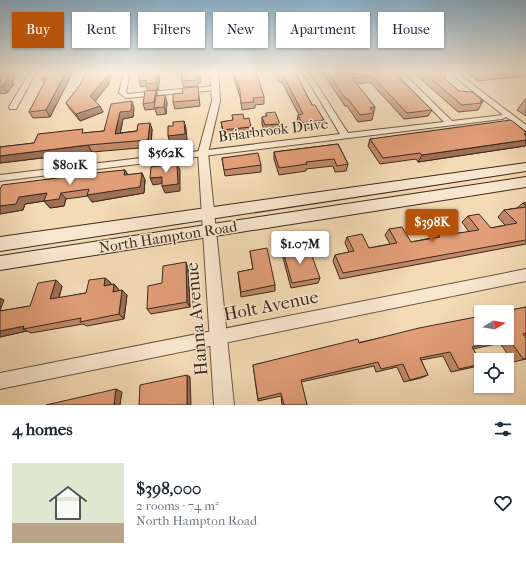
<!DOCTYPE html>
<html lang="en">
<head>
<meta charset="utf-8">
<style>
  body { margin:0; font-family:"IM FELL French Canon",serif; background:#f2f2f3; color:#1f2937; height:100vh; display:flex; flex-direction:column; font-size:15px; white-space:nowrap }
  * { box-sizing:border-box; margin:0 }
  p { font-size:13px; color:#747a83 }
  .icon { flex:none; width:22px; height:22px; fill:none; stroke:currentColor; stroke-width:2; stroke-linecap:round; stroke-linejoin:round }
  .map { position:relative; height:405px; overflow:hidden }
  .drawer { display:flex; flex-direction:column; background:#fff; flex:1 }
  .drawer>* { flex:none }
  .guide { position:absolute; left:12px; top:12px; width:502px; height:36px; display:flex; gap:8px }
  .needle { width:26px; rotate:79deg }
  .tools { position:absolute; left:474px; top:305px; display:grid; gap:8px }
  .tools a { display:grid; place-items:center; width:40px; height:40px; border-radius:0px; background:#fff; box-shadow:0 1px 3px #0004; font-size:20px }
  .price { position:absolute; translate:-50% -34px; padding:0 9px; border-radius:4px; background:#fff; color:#222; font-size:13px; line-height:26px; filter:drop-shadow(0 1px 2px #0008) }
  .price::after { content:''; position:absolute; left:50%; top:24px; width:12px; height:9px; margin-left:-6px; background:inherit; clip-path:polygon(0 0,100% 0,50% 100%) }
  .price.on { background:#b45309; color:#fff }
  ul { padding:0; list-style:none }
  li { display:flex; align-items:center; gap:12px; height:100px; padding:0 12px }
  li+li { border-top:1px solid #e0e1e3 }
  li span { display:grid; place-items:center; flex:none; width:112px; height:80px; border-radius:0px; color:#555 }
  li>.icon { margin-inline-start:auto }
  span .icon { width:48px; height:48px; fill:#fffc; stroke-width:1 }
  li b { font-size:17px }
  h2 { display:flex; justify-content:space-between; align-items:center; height:48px; padding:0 12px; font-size:17px }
  .tag { padding:0 14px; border-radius:0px; background:#fff; box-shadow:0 1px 3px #0004; font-size:14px; line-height:36px }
  .tag.on { background:#b45309; color:#fff }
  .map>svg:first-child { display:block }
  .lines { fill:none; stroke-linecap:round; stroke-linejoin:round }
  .minor-casing { stroke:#695642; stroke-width:2 }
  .tertiary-casing { stroke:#695642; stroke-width:2 }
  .secondary-casing { stroke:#3b2a1c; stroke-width:2 }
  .minor { fill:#f8e7cf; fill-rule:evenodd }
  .tertiary { fill:#f8e7cf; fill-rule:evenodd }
  .secondary { fill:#f8e7cf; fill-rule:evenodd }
  .wall { fill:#c28867; stroke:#3b2a1c }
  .shaded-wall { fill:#9e6f54; stroke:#3b2a1c }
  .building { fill:#e19e78; stroke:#3b2a1c }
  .labels { text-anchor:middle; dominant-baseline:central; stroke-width:3; stroke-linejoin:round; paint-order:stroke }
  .street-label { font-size:15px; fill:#3b2a1c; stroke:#f8e7cf }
  .near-street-label { font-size:18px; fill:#3b2a1c; stroke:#f8e7cf }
</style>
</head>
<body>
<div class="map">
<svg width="526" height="405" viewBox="0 0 526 405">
  <rect width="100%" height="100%" fill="#f4dab5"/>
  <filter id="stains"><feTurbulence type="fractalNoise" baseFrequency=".005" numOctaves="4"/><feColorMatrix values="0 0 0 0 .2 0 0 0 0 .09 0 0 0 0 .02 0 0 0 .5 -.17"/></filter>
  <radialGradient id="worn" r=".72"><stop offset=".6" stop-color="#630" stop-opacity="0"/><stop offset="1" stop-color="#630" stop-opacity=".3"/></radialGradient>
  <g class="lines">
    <g class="minor-casing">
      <path id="minor" d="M 30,72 L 36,72 L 16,109 L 10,109 L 9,107 Z
        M 124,72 L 130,72 L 126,92 L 127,94 L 216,86 L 219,88 L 216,90 L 126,98 L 119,93 Z
        M 303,72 L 309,72 L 348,133 L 444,122 L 395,72 L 402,72 L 452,121 L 503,115 L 449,72 L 456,72 L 526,125 L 526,131 L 506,117 L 502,119 L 0,181 L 0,175 L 340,134 Z
        M 526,269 L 526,281 L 0,389 L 0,373 Z"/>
    </g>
    <g class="tertiary-casing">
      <path id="tertiary" d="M 210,72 L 218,72 L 220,101 L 208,153 L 234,405 L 214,405 L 198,153 L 212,101 Z"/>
    </g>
    <g class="secondary-casing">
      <path id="secondary" d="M 526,163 L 526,171 L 0,251 L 0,237 Z
        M 526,177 L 526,187 L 0,270 L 0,256 Z"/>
    </g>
    <use href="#minor" class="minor"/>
    <use href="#tertiary" class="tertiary"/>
    <use href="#secondary" class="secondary"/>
  </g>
  <path class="wall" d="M 0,72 L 18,72 L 12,82 L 14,84 L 7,93 L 0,94 Z
    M 46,72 L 73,72 L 50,117 L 33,118 L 29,112 L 44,83 L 42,79 Z
    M 182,72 L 199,72 L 201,83 L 198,83 L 198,86 L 184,87 L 182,81 Z
    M 232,72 L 256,72 L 264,97 L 264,104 L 255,105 L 255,108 L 242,110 L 240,97 Z
    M 274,72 L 295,72 L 312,105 L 324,120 L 322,127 L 301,130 L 297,122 L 298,115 L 299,115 L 282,82 L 279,82 Z
    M 322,72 L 393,72 L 432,110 L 428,116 L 404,119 L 370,82 L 357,84 L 375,107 L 372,120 L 358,122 L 347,106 L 345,106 Z
    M 413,72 L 447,72 L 445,78 L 443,78 L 459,91 L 483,101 L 478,110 L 458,112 Z
    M 466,72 L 526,72 L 526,76 L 478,81 Z
    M 160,75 L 158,90 L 148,91 L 146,86 L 141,87 L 139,81 Z
    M 109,84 L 95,101 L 100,106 L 103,112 L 80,121 L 70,109 L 66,103 L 80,85 Z
    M 198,87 L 200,106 L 175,109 L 173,102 Z
    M 156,90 L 158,96 L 167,102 L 166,114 L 157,115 L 155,109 L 145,110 L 143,104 Z
    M 526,98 L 526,116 L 517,110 Z
    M 134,108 L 133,117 L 123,119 L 120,133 L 152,129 L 151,147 L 92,152 L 0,163 L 0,147 L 34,143 L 85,133 L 104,131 Z
    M 266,113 L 280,124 L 280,130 L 265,132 L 262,124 L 262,117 L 266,117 Z
    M 232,115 L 244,119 L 251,127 L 252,134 L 224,137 L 221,122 L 233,120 Z
    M 526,132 L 526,145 L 525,146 L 418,162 L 416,159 L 380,164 L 368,146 L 370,139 Z
    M 338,144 L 348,164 L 346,171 L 335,172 L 333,166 L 306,169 L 306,171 L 279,175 L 274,159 L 274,152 Z
    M 222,158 L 261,165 L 261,172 L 225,176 Z
    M 125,170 L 128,175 L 142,173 L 145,180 L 144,193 L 92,202 L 88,196 L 66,199 L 64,206 L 50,208 L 44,201 L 25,204 L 23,210 L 0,214 L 0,189 Z
    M 523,203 L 526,203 L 526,244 L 340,279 L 333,261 L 335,255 L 349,252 L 345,243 L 347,237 L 369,248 L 390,244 L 385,235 L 389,229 L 411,242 L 431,238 L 423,226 L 428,220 L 452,234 L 469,232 L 462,222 L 468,216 L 491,228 L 505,225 L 498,217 L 504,210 L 517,208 Z
    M 282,248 L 320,278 L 318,283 L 291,288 L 282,254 Z
    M 250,251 L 275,285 L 275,291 L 241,297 L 238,272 L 253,269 Z
    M 188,268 L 190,307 L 151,314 L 147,309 L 162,283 Z
    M 105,278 L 111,283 L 110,285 L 114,284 L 119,290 L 119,291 L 122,290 L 127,295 L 124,319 L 87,326 L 83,324 L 31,333 L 27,331 L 0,337 L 0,311 L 30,306 L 56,280 L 62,286 L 59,298 L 86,293 Z
    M 526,307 L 526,335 L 524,336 L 526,338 L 526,359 L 513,362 L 500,343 L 473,349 L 481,365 L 474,367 L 451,372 L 443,356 L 421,360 L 428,375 L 421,378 L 404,382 L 397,367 L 376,372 L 374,366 L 301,382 L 307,405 L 282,405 L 281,396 L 258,401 L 253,365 Z"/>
  <path class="shaded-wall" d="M 10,72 L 18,72 L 12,82 L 14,84 L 7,93 L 2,87 L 6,78 Z
    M 66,72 L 73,72 L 50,117 L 46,110 Z
    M 108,72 L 112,72 L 109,84 L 94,103 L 90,96 Z
    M 158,72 L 159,72 L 160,75 L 158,90 L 156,83 Z
    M 156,90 L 158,97 L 157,109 L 154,102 Z
    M 165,95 L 167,102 L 166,114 L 164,107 Z
    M 132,101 L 134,108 L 133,117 L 123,119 L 119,140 L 115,134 L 120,112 Z
    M 100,106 L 103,112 L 80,121 L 76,114 Z
    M 184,121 L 186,128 L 187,140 L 170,142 L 168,136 Z
    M 150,123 L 152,129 L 151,147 L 148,140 Z
    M 526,140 L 526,145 L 525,146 L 418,162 L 422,155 Z
    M 88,145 L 92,152 L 0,163 L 0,156 Z
    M 177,164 L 180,170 L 180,191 L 165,193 L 162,186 Z
    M 125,170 L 129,177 L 124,175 Z
    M 142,173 L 145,180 L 144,193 L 92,202 L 87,195 Z
    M 162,177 L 165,183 L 153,185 L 150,178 Z
    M 47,193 L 61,193 L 66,199 L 64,206 L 50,208 L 44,201 L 25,204 L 23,210 L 0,214 L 0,206 L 19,197 Z
    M 186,262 L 188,268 L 190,307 L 187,302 Z
    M 105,278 L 111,283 L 109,291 L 104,286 Z
    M 56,280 L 62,286 L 57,304 L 50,299 Z
    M 114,284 L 119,290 L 118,297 L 113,292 Z
    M 122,290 L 127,295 L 124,319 L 119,314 Z
    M 0,298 L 4,300 L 0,311 Z
    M 24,326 L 23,329 L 27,331 L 0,337 L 0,331 Z
    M 187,375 L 190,377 L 191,405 L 187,405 Z
    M 116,389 L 122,392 L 120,405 L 114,405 Z"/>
  <path class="building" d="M 0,72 L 10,72 L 6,78 L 9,77 L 2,87 L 0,87 Z
    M 46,72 L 66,72 L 46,110 L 29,112 L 46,79 L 42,79 Z
    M 86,72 L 108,72 L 106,78 L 90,96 L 100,106 L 76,114 L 66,103 L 80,85 Z
    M 140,72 L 158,72 L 156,83 L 146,84 L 146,80 L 139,81 Z
    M 182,72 L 199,72 L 200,77 L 197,77 L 197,80 L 182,81 Z
    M 234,72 L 256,72 L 264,97 L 253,98 L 254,102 L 241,103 L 240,91 Z
    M 277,72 L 295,72 L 312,105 L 315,105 L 324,120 L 302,123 L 298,115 L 303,114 L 283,75 L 279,76 Z
    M 327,72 L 393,72 L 432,110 L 407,113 L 372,76 L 352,78 L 375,107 L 370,108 L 374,113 L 360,115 L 348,99 L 346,99 Z
    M 423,72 L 439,72 L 437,72 L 459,91 L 472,92 L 483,101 L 480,101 L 482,103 L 462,105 Z
    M 198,87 L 199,100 L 173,102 L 173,94 L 183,93 L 182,88 Z
    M 156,90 L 154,102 L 143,104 L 145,91 Z
    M 165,95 L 164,107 L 154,108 L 156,96 Z
    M 132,101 L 131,111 L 120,112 L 115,134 L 137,131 L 138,124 L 150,123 L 148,140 L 88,145 L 0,156 L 0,147 L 34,143 L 38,134 L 83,129 L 82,133 L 104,131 L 111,104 Z
    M 275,112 L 280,124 L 265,125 L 262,117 L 267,116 L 266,113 Z
    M 243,114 L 244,119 L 249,118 L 251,127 L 223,130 L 221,122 L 233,120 L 232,115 Z
    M 511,120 L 526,132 L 526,133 L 524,134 L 526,136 L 526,140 L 422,155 L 420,153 L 383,158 L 370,139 Z
    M 184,121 L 185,134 L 168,136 L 168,126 L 173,126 L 173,122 Z
    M 338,144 L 348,164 L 337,166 L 334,159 L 306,162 L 307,164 L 279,168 L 274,152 Z
    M 258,153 L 261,165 L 224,170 L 222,158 Z
    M 177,164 L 178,184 L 162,186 L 162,177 L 150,178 L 151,167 Z
    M 125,170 L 124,175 L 142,173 L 140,187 L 87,195 L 89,189 L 61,193 L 59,199 L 44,201 L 47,193 L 19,197 L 16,204 L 0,206 L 0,189 L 2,185 L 104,172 Z
    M 523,203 L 526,203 L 526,206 Z
    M 526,207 L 526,240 L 343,273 L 335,255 L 354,251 L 347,237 L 362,234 L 369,248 L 397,243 L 389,229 L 402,227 L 411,242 L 440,237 L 428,220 L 440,218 L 452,234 L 479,230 L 468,216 L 479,214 L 491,228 L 517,223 L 504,210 Z
    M 300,245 L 304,257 L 312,256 L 320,278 L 292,283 L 282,248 Z
    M 267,248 L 275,285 L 241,292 L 238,272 L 253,269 L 250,251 Z
    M 186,262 L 187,302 L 147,309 L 148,286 L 162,283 L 163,266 Z
    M 105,278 L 104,286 L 114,284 L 113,292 L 122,290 L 119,314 L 80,322 L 81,318 L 23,329 L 24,326 L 0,331 L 0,311 L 30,306 L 38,283 L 56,280 L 50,299 L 86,293 L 89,280 Z
    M 526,307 L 526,333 L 523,334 L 526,338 L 526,358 L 523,359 L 509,339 L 472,347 L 481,362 L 481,364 L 459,369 L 450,352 L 420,358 L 428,375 L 410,380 L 403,364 L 381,369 L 378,362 L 301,380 L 307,405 L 284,405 L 281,393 L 258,399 L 253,365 L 358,339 L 359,343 L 419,328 L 481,316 L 481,338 L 507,338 L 507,312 L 501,312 Z
    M 187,375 L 187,405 L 139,405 L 140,385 Z
    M 116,389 L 114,405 L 46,405 Z"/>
  <linearGradient id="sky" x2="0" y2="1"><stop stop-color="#89b6d2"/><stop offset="0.56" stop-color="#faeede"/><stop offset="1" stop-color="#faeede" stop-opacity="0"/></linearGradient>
  <rect width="526" height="129" fill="url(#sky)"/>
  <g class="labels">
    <g class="street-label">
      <text transform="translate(273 130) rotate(-7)">Briarbrook Drive</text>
      <text transform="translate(168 237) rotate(-9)">North Hampton Road</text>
    </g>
    <g class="near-street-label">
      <text transform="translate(271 306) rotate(-11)">Holt Avenue</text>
      <text transform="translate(197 319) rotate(-95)">Hanna Avenue</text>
    </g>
  </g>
  <rect width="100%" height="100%" filter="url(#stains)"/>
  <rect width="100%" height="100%" fill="url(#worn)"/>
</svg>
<div class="tools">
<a><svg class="needle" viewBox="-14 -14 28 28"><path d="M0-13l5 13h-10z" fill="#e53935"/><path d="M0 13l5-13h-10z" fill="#747a83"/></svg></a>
<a><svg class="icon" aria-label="locate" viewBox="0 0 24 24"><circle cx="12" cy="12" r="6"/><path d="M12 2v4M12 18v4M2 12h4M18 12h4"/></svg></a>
</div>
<b class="price" style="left:166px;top:174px">$562K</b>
<b class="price" style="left:70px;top:186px">$801K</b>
<b class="price on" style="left:432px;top:243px">$398K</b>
<b class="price" style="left:300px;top:265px">$1.07M</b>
<div class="guide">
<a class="tag on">Buy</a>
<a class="tag">Rent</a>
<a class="tag">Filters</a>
<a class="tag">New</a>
<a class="tag">Apartment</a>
<a class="tag">House</a>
</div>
</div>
<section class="drawer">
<h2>4 homes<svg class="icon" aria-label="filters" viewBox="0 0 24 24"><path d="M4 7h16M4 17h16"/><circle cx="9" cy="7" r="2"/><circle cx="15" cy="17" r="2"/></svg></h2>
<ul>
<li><span style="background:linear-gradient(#dfe7d0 75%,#b9a48a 0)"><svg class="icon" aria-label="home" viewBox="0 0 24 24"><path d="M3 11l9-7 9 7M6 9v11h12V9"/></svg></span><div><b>$398,000</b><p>2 rooms · 74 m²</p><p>North Hampton Road</p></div><svg class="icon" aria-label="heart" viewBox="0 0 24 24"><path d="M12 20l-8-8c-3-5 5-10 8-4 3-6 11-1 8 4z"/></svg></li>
</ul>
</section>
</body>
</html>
